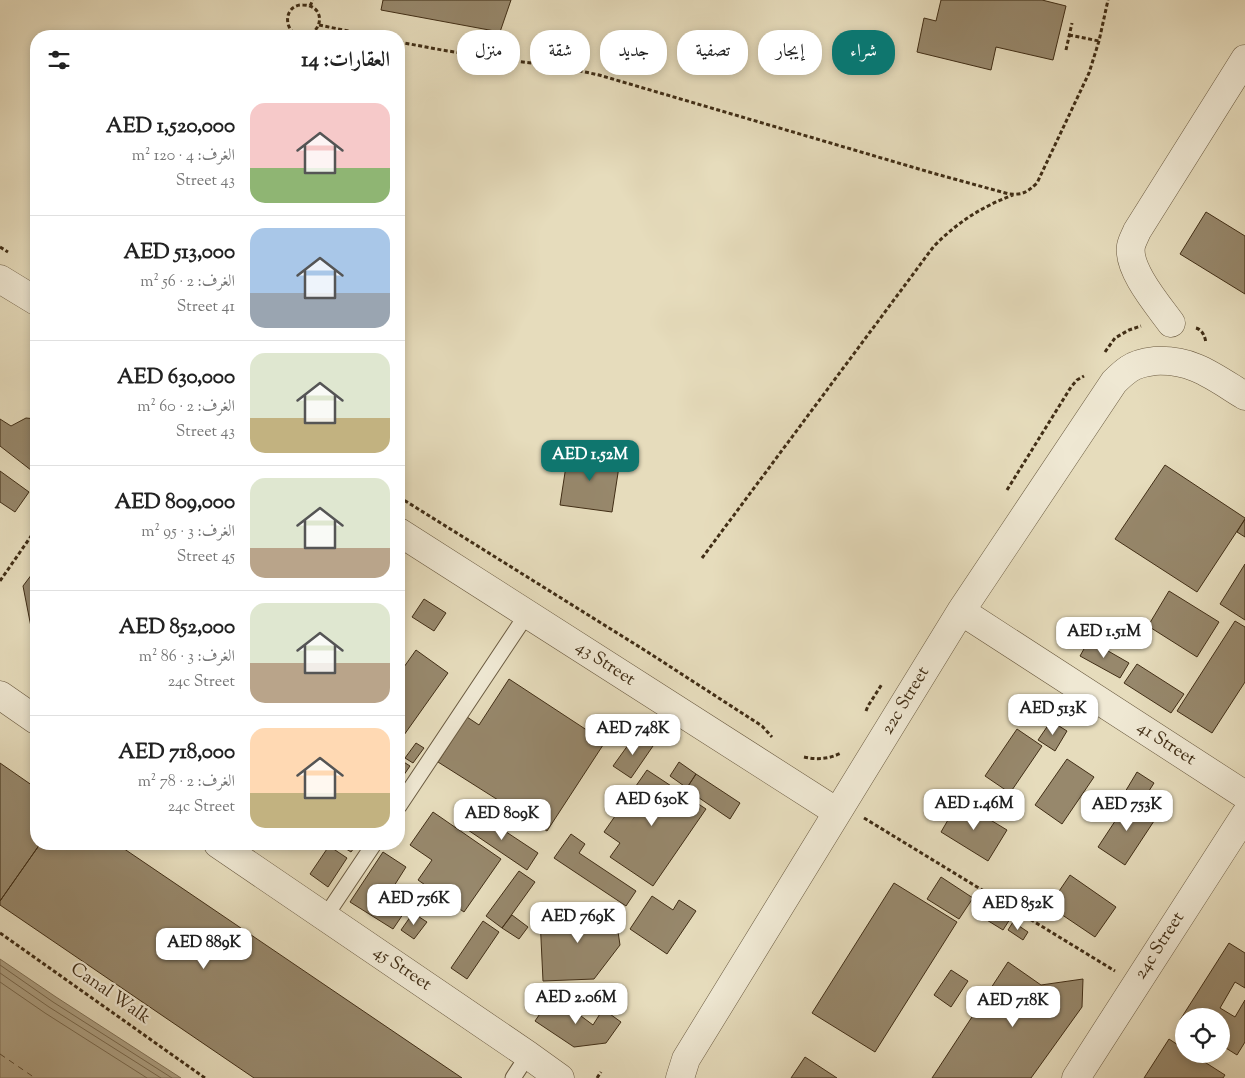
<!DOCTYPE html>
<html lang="ar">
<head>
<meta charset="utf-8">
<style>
  body { margin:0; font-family:"Sorts Mill Goudy",Amiri,serif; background:#f2f2f2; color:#222; direction:rtl; height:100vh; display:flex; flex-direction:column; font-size:19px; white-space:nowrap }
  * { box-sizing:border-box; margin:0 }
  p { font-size:16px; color:#767676 }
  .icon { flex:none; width:28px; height:28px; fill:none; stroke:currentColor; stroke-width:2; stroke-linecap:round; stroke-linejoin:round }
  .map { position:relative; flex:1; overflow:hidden; direction:ltr }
  .details { position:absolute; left:30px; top:30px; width:375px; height:820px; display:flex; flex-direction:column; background:#fff; border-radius:20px; box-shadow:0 2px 8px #0003; direction:rtl }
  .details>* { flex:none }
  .guide { position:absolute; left:420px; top:30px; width:475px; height:45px; direction:rtl; display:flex; gap:10px }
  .tools { position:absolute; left:1175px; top:1008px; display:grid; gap:10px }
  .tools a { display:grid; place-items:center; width:55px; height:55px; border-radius:50%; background:#fff; box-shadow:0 2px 8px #0003; font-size:25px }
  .price { position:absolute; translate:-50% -42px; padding:0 11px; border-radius:10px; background:#fff; color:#222; font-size:16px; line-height:32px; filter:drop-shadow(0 1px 2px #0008) }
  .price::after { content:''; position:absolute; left:50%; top:30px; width:15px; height:11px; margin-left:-8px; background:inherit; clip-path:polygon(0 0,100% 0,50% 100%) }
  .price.selected { background:#0f766e; color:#fff }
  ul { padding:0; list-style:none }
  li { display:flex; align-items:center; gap:15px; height:125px; padding:0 15px }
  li+li { border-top:1px solid #e0e0e0 }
  li span { display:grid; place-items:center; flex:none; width:140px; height:100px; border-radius:15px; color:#555 }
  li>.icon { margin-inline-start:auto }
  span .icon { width:60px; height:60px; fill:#fffc; stroke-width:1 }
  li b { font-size:21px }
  h2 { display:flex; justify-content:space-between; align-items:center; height:60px; padding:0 15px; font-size:21px }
  .pill { padding:0 18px; border-radius:20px; background:#fff; box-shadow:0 2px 8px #0003; font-size:18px; line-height:45px }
  .pill.selected { background:#0f766e; color:#fff }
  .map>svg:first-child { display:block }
  .water { fill:#aea184; stroke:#827358 }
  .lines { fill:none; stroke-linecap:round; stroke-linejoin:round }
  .shore { stroke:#78684d; stroke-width:1 }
  .ferry { stroke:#5c4b32; stroke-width:1; stroke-dasharray:6 5; stroke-linecap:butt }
  .building { fill:#97886c; stroke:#412e16 }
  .lane-casing { stroke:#6a5a40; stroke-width:17 }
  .street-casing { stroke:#6a5a40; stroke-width:29 }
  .path { stroke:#412e16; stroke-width:3; stroke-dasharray:4 2.5; stroke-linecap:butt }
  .lane { stroke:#efe8d3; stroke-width:15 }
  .street { stroke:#efe8d3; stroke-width:28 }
  .labels { text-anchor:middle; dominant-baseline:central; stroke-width:4.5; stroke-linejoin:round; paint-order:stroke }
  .street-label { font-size:18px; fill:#412e16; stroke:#efe8d3 }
</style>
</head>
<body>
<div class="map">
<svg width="1245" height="1078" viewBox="0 0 1245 1078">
  <rect width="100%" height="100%" fill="#e6dcbc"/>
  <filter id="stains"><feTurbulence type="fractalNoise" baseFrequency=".004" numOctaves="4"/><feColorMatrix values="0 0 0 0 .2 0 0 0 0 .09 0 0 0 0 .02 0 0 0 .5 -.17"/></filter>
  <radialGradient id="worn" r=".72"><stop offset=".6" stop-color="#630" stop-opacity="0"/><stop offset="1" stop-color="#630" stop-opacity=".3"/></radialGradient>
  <path class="water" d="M 0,959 L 56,997 L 181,1078 L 0,1078 Z"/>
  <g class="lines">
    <path class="shore" d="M 0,965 L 53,1002 L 172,1078
      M 0,973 L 49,1007 L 161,1078
      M 0,982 L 45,1013 L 147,1078"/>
    <path class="ferry" d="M 0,1054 L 35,1078"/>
  </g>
  <path class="building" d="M 383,0 L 511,0 L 500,32 L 381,10 Z
    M 941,0 L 1042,0 L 1066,6 L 1053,60 L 996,47 L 991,70 L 917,52 L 924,18 L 936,21 Z
    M 1206,212 L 1245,236 L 1245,294 L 1180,254 Z
    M 26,418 L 36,419 L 36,474 L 0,446 L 0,419 L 11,426 Z
    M 568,453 L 620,460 L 612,512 L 560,505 Z
    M 1165,465 L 1245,518 L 1245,519 L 1197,592 L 1115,539 Z
    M 0,471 L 29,492 L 15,512 L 0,502 Z
    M 1245,519 L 1245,537 L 1237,532 Z
    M 1245,564 L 1245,620 L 1220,604 Z
    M 36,573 L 36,634 L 32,632 L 23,586 L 32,574 Z
    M 1169,591 L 1219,622 L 1197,657 L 1148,626 Z
    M 424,599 L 446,613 L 434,631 L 412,617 Z
    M 1235,621 L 1245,627 L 1245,682 L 1212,733 L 1177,711 Z
    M 1089,640 L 1129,663 L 1120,678 L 1080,656 Z
    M 416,650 L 448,673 L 404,735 L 399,731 L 399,674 Z
    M 1137,664 L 1184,694 L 1171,713 L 1124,683 Z
    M 509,679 L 605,742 L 547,831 L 438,762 L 467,717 L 479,725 Z
    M 1051,721 L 1067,731 L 1055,751 L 1038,740 Z
    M 1017,729 L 1042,746 L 1010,793 L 985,776 Z
    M 636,734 L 653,746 L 631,778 L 613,766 Z
    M 416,743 L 424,748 L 413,763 L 405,758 Z
    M 399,759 L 410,766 L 399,782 Z
    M 1067,759 L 1094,777 L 1062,824 L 1035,805 Z
    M 679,762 L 696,774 L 687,788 L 670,776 Z
    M 0,763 L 36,788 L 36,844 L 40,844 L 0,901 Z
    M 647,770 L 706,809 L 653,886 L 610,857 L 620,843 L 604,832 Z
    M 1137,772 L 1154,783 L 1142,802 L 1125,792 Z
    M 696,774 L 740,803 L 730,819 L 686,789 Z
    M 1129,800 L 1156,818 L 1125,865 L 1098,847 Z
    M 959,801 L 1007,830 L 988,861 L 941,832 Z
    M 433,812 L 501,859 L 464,912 L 418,880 L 432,860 L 410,845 Z
    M 476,812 L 538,853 L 527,870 L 465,828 Z
    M 571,834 L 585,844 L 579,853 L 636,891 L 626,906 L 554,858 Z
    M 40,844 L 117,844 L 462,1078 L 254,1078 L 0,905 L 0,901 Z
    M 338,844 L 357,844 L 351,852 Z
    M 329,846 L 347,858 L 328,887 L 310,874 Z
    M 383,852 L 406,867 L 394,886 L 414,898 L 393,929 L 350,902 Z
    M 519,871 L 535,882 L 502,928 L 486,916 Z
    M 1070,875 L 1116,907 L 1095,937 L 1049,906 Z
    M 941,877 L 973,898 L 959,919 L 927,899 Z
    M 894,883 L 957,922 L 875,1052 L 812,1013 Z
    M 652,896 L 673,910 L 679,900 L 696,911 L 667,954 L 630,929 Z
    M 984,903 L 1010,919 L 1003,930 L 977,914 Z
    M 614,905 L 620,945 L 594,979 L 543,981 L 540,918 Z
    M 413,913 L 427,922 L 414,939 L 401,930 Z
    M 512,915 L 528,927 L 519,939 L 502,928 Z
    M 483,921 L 499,932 L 467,979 L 451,968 Z
    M 1013,922 L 1028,932 L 1023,940 L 1008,930 Z
    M 1229,943 L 1245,953 L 1245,988 L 1235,982 L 1220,1008 L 1235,1017 L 1245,1000 L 1245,1042 L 1237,1055 L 1221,1045 L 1221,1016 L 1184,1016 L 1184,1022 L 1180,1020 Z
    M 1008,962 L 1041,985 L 1083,979 L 1082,1007 L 1031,1078 L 932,1078 Z
    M 951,970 L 968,981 L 951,1007 L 934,995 Z
    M 553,995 L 593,1025 L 603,1009 L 621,1022 L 606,1043 L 574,1047 L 535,1021 Z
    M 1169,1039 L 1184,1049 L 1184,1054 L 1192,1054 L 1225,1075 L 1223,1078 L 1144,1078 Z
    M 805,1057 L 837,1078 L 791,1078 Z"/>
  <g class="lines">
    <g class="lane-casing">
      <path id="lane" d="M 399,806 L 527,614
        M 325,917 L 374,844
        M 513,1078 L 528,1055"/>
    </g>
    <g class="street-casing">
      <path id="street" d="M 0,279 L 36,301
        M 1171,323 C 1158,305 1127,269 1131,246 C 1132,241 1135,236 1137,231 L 1245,59
        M 399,532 L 837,812
        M 961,611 L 1245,795
        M 0,695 L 36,720
        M 218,844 L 528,1055 L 560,1078
        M 680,1078 L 686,1059 L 961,611 L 1114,382 C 1118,378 1123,373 1129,369 C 1136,364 1146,362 1155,361 C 1193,359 1214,377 1245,396
        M 1076,1078 L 1245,815"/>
    </g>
    <path class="path" d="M 310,6 L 313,0
      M 319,25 L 373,36
      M 1069,35 L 1099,41
      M 300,36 C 282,31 284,4 303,5 C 323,5 325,27 308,36
      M 399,42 L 442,50 L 505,60 L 557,66 L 599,75 L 936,174 L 1009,194 C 1024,195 1027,192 1037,183 L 1089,73 L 1099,41 L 1108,0
      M 1066,50 L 1072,23
      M 0,247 L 8,252
      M 1196,328 C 1203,330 1205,337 1206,343
      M 1105,352 L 1115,338 L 1129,330 L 1141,326
      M 1007,490 L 1071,387 L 1077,380 L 1084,376
      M 399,497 L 646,651 L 762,726 L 772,737
      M 702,558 L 934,246 C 958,222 981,207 1013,195
      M 0,581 L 36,529
      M 866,711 L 868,706 L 882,684
      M 804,757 C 817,760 829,759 841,753
      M 864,818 L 1115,971
      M 0,933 L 205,1078
      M 597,1078 L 601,1072"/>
    <use href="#lane" class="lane"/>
    <use href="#street" class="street"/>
  </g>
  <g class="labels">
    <g class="street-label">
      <text transform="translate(605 664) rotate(33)">43 Street</text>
      <text transform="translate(906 701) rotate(-59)">22c Street</text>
      <text transform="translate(1166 744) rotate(33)">41 Street</text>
      <text transform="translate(1160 946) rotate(-57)">24c Street</text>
      <text transform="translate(402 969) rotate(34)">45 Street</text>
      <text transform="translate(110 994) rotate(35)">Canal Walk</text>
    </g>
  </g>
  <rect width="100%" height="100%" filter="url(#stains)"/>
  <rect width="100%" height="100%" fill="url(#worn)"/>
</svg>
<div class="tools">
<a><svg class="icon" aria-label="locate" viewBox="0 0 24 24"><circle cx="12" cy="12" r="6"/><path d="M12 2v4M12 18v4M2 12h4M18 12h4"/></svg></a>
</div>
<b class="price selected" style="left:590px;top:482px">AED 1.52M</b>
<b class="price" style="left:1104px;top:659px">AED 1.51M</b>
<b class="price" style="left:1053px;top:736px">AED 513K</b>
<b class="price" style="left:633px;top:756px">AED 748K</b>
<b class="price" style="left:652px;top:827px">AED 630K</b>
<b class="price" style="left:974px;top:831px">AED 1.46M</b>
<b class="price" style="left:1127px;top:832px">AED 753K</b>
<b class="price" style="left:502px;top:841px">AED 809K</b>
<b class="price" style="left:414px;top:926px">AED 756K</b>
<b class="price" style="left:1018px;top:931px">AED 852K</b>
<b class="price" style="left:578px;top:944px">AED 769K</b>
<b class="price" style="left:204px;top:970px">AED 889K</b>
<b class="price" style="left:576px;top:1025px">AED 2.06M</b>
<b class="price" style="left:1013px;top:1028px">AED 718K</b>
<div class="guide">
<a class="pill selected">شراء</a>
<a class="pill">إيجار</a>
<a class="pill">تصفية</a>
<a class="pill">جديد</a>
<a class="pill">شقة</a>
<a class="pill">منزل</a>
</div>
<section class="details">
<h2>العقارات: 14<svg class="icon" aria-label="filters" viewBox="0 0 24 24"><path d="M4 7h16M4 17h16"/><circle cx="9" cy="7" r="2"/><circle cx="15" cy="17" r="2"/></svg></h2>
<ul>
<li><span style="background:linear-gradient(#f6c9c9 65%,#8fb573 0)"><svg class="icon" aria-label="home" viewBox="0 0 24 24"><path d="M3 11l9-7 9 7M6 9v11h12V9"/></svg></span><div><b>AED 1,520,000</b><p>الغرف: 4 · 120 m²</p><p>43 Street</p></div></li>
<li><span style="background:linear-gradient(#a9c7e8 65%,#9aa5b1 0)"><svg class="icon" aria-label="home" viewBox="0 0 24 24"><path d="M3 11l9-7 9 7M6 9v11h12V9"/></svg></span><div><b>AED 513,000</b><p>الغرف: 2 · 56 m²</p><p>41 Street</p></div></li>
<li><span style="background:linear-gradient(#dfe7d0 65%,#c2b280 0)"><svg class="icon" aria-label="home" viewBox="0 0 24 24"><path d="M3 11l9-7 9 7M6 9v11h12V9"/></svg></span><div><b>AED 630,000</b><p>الغرف: 2 · 60 m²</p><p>43 Street</p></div></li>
<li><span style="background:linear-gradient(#dfe7d0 70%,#b9a48a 0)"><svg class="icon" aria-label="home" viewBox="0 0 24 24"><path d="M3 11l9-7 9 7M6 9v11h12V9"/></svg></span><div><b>AED 809,000</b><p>الغرف: 3 · 95 m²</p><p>45 Street</p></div></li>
<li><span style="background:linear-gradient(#dfe7d0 60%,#b9a48a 0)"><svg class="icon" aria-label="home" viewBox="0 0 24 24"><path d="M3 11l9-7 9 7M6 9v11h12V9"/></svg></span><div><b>AED 852,000</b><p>الغرف: 3 · 86 m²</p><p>24c Street</p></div></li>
<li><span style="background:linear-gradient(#ffd9b3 65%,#c2b280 0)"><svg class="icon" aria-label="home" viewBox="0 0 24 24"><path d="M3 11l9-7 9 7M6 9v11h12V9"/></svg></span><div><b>AED 718,000</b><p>الغرف: 2 · 78 m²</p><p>24c Street</p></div></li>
</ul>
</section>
</div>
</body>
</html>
